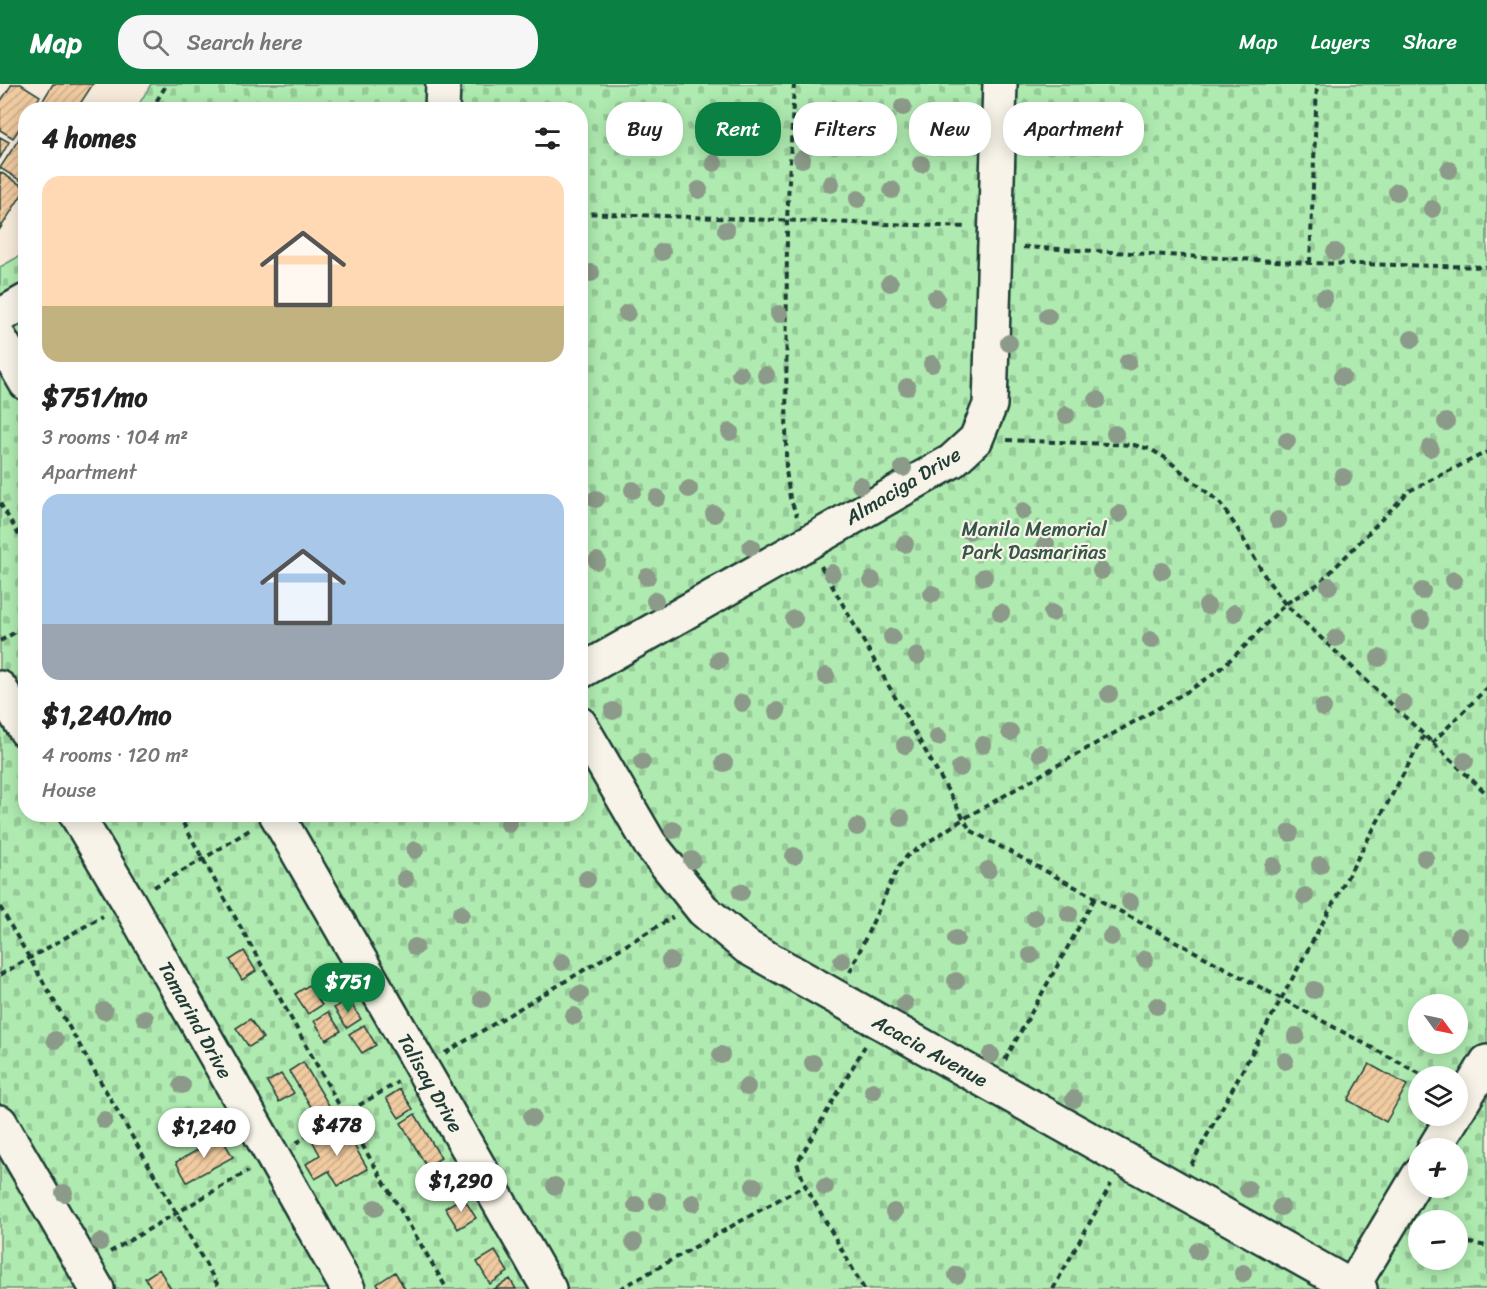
<!DOCTYPE html>
<html lang="en">
<head>
<meta charset="utf-8">
<style>
  body { margin:0; font-family:Sriracha,sans-serif; background:#f6f6f6; color:#222; height:100vh; display:flex; flex-direction:column; font-size:22px; white-space:nowrap }
  * { box-sizing:border-box; margin:0 }
  p { font-size:20px; color:#767676 }
  .icon { flex:none; width:33px; height:33px; fill:none; stroke:currentColor; stroke-width:2; stroke-linecap:round; stroke-linejoin:round }
  .map { position:relative; flex:1; overflow:hidden }
  .side { position:absolute; left:18px; top:18px; width:570px; height:720px; display:flex; flex-direction:column; background:#fff; border-radius:24px; box-shadow:0 3px 15px #0003 }
  .side>* { flex:none }
  .top-card { position:absolute; left:606px; top:18px; width:570px; height:54px; display:flex; gap:12px }
  .needle { width:39px; rotate:123deg }
  .controls { position:absolute; left:1408px; top:910px; display:grid; gap:12px }
  .controls a { display:grid; place-items:center; width:60px; height:60px; border-radius:50%; background:#fff; box-shadow:0 3px 15px #0003; font-size:30px }
  .price { position:absolute; translate:-50% -51px; padding:0 14px; border-radius:21px; background:#fff; color:#222; font-size:20px; line-height:39px; filter:drop-shadow(0 2px 3px #0008) }
  .price::after { content:''; position:absolute; left:50%; top:36px; width:18px; height:14px; margin-left:-9px; background:inherit; clip-path:polygon(0 0,100% 0,50% 100%) }
  .price.on { background:#0b8043; color:#fff }
  ul { padding:0; list-style:none }
  li { display:grid; align-content:center; gap:12px; height:318px; padding:0 24px }
  li span { display:grid; place-items:center; height:186px; border-radius:18px; color:#555 }
  li>.icon { margin-inline-start:auto }
  span .icon { width:108px; height:108px; fill:#fffc; stroke-width:1 }
  li b { font-size:26px }
  h2 { display:flex; justify-content:space-between; align-items:center; height:72px; padding:0 24px; font-size:26px }
  .chip { padding:0 21px; border-radius:24px; background:#fff; box-shadow:0 3px 15px #0003; font-size:21px; line-height:54px }
  .chip.on { background:#0b8043; color:#fff }
  header { display:flex; align-items:center; gap:36px; box-sizing:border-box; height:84px; padding:0 30px; background:#0b8043; color:#fff }
  header strong { font-size:28px }
  nav { display:flex; gap:33px; margin-inline-start:auto; font-size:21px }
  .search { width:420px; height:54px; background:#f6f6f6; display:flex; align-items:center; gap:15px; box-sizing:border-box; padding:0 21px; border-radius:24px; color:#767676; font-size:22px }
  .map>svg:first-child { display:block }
  .cemetery { fill:url(#cemetery-stones); stroke:#679472; stroke-width:1.5; fill-rule:evenodd }
  .building { fill:url(#building-hatch); stroke:#1f3d34; stroke-width:1.5 }
  .lines { fill:none; stroke-linecap:round; stroke-linejoin:round }
  .minor-casing { stroke:#1f3d34; stroke-width:38 }
  .path { stroke:#1f3d34; stroke-width:4; stroke-dasharray:6 4.5; stroke-linecap:butt }
  .minor { stroke:#f7f3e8; stroke-width:33 }
  .tree { fill:#8c9a89 }
  .labels { text-anchor:middle; dominant-baseline:central; stroke-width:4.5; stroke-linejoin:round; paint-order:stroke }
  .street-label { font-size:20px; fill:#1f3d34; stroke:#f7f3e8 }
  .park-label { font-size:20px; fill:#355747; stroke:#f7f3e8 }
</style>
</head>
<body>
<header>
<strong>Map</strong>
<div class="search"><svg class="icon" aria-label="search" viewBox="0 0 24 24"><circle cx="10" cy="10" r="6"/><path d="M15 15l6 6"/></svg>Search here</div>
<nav><a>Map</a><a>Layers</a><a>Share</a></nav>
</header>
<div class="map">
<svg width="1487" height="1205" viewBox="0 0 1487 1205">
  <defs>
    <pattern id="cemetery-stones" width="16" height="16" patternUnits="userSpaceOnUse" patternTransform="scale(1.5)"><rect width="16" height="16" fill="#afebb0"/><path d="M2 7V4a2 2 0 0 1 4 0v3zM10 15v-3a2 2 0 0 1 4 0v3z" fill="#96ca98"/></pattern>
    <pattern id="building-hatch" width="6" height="6" patternUnits="userSpaceOnUse" patternTransform="scale(1.5)"><rect width="6" height="6" fill="#f0caa0"/><path d="M-1 1l2-2M0 6l6-6M5 7l2-2" fill="none" stroke="#cdae8a"/></pattern>
  </defs>
  <rect width="100%" height="100%" fill="#f6ebda"/>
  <filter id="ink" filterUnits="userSpaceOnUse"><feTurbulence type="fractalNoise" baseFrequency=".0167" numOctaves="2"/><feDisplacementMap in="SourceGraphic" scale="12" xChannelSelector="R" yChannelSelector="G"/><feConvolveMatrix kernelMatrix="1 2 1 2 8 2 1 2 1" color-interpolation-filters="sRGB"/></filter>
  <g filter="url(#ink)">
    <path class="cemetery" d="M 151,0 L 1487,0 L 1487,1205 L 0,1205 L 0,183 L 25,169 L 26,730 L 580,730 L 580,26 L 136,25 ZM 1419,921 L 1458,921 L 1458,960 L 1419,960 ZM 1419,993 L 1458,993 L 1458,1032 L 1419,1032 ZM 1419,1065 L 1458,1065 L 1458,1104 L 1419,1104 ZM 1419,1137 L 1458,1137 L 1458,1176 L 1419,1176 Z"/>
    <path class="building" d="M 12,0 L 21,0 L 40,12 L 32,26 L 26,26 L 26,35 L 13,54 L 0,46 L 0,18 Z
      M 53,0 L 93,0 L 76,26 L 37,26 Z
      M 26,44 L 26,100 L 0,84 Z
      M 0,53 L 9,58 L 0,74 Z
      M 0,88 L 26,104 L 0,145 Z
      M 244,867 L 256,887 L 242,896 L 230,876 Z
      M 309,901 L 322,921 L 308,930 L 295,910 Z
      M 348,915 L 361,935 L 347,944 L 334,924 Z
      M 328,928 L 341,947 L 326,956 L 314,937 Z
      M 250,935 L 263,954 L 249,963 L 236,944 Z
      M 364,941 L 376,961 L 362,969 L 349,950 Z
      M 303,978 L 330,1023 L 316,1031 L 289,987 Z
      M 1369,980 L 1407,1001 L 1386,1038 L 1348,1016 Z
      M 281,990 L 294,1009 L 279,1018 L 267,998 Z
      M 400,1005 L 413,1025 L 399,1034 L 386,1014 Z
      M 415,1030 L 441,1074 L 427,1083 L 401,1039 Z
      M 342,1041 L 368,1085 L 338,1102 L 329,1087 L 315,1095 L 306,1080 L 320,1071 L 313,1058 Z
      M 221,1053 L 233,1073 L 187,1098 L 176,1078 Z
      M 463,1113 L 476,1134 L 458,1145 L 445,1124 Z
      M 495,1167 L 508,1188 L 490,1200 L 477,1178 Z
      M 159,1185 L 171,1205 L 152,1205 L 145,1194 Z
      M 395,1188 L 405,1205 L 380,1205 L 377,1200 Z
      M 510,1195 L 516,1205 L 494,1205 Z"/>
    <g class="lines">
      <g class="minor-casing">
        <path id="minor" d="M 442,26 L 443,0
          M 0,232 L 26,217
          M 0,255 L 26,299
          M 580,588 L 952,377 L 976,355 L 990,321 L 1000,0
          M 0,604 L 26,647
          M 580,640 L 650,760 L 703,826 L 747,863 L 1352,1203 L 1360,1205
          M 76,730 L 128,817 L 348,1205
          M 276,730 L 549,1205
          M 1458,1025 L 1487,978
          M 0,1038 L 97,1205
          M 1434,1065 L 1454,1032
          M 1351,1205 L 1419,1091"/>
      </g>
      <path class="path" d="M 794,0 L 787,136 L 786,386 L 790,414 L 797,432
        M 151,26 L 167,0
        M 580,129 L 968,143
        M 1023,163 L 1310,179 L 1487,183
        M 1310,179 L 1317,0
        M 1007,356 L 1134,361 L 1150,365 L 1164,373 L 1220,419 L 1237,444 L 1266,494 L 1285,520 L 1487,710
        M 0,419 L 26,463
        M 821,482 L 970,746 L 1426,993
        M 0,557 L 26,542
        M 1432,659 L 1487,604
        M 178,730 L 344,1030 L 447,1205
        M 154,803 L 203,775 L 251,745
        M 0,823 L 220,1205
        M 850,888 L 898,783 L 907,772 L 965,734 L 1190,606 L 1219,586 L 1247,560 L 1285,520 L 1320,499 L 1409,407 L 1487,368
        M 0,891 L 103,832
        M 445,969 L 673,833
        M 1005,976 L 1095,814
        M 296,1059 L 398,998
        M 1191,1081 L 1424,652
        M 1458,1157 L 1487,1162
        M 110,1168 L 248,1087
        M 620,1205 L 805,1101
        M 864,1205 L 805,1101 L 797,1079 L 865,962
        M 1053,1205 L 1111,1100"/>
      <use href="#minor" class="minor"/>
    </g>
    <g class="tree">
      <circle cx="903" cy="23" r="9"/>
      <circle cx="657" cy="29" r="9"/>
      <circle cx="953" cy="31" r="9"/>
      <circle cx="1094" cy="61" r="9"/>
      <circle cx="940" cy="62" r="9"/>
      <circle cx="802" cy="75" r="9"/>
      <circle cx="714" cy="79" r="9"/>
      <circle cx="921" cy="80" r="9"/>
      <circle cx="1449" cy="86" r="9"/>
      <circle cx="831" cy="100" r="9"/>
      <circle cx="699" cy="106" r="9"/>
      <circle cx="892" cy="106" r="9"/>
      <circle cx="1397" cy="108" r="9"/>
      <circle cx="858" cy="115" r="9"/>
      <circle cx="1432" cy="125" r="9"/>
      <circle cx="726" cy="146" r="9"/>
      <circle cx="662" cy="168" r="9"/>
      <circle cx="1335" cy="168" r="9"/>
      <circle cx="591" cy="189" r="9"/>
      <circle cx="890" cy="199" r="9"/>
      <circle cx="936" cy="214" r="9"/>
      <circle cx="1324" cy="214" r="9"/>
      <circle cx="627" cy="229" r="9"/>
      <circle cx="779" cy="230" r="9"/>
      <circle cx="1048" cy="232" r="9"/>
      <circle cx="1412" cy="255" r="9"/>
      <circle cx="1009" cy="259" r="9"/>
      <circle cx="1128" cy="278" r="9"/>
      <circle cx="932" cy="280" r="9"/>
      <circle cx="740" cy="290" r="9"/>
      <circle cx="766" cy="291" r="9"/>
      <circle cx="1342" cy="293" r="9"/>
      <circle cx="907" cy="303" r="9"/>
      <circle cx="1097" cy="316" r="9"/>
      <circle cx="1066" cy="331" r="9"/>
      <circle cx="1446" cy="338" r="9"/>
      <circle cx="730" cy="348" r="9"/>
      <circle cx="1115" cy="350" r="9"/>
      <circle cx="1287" cy="357" r="9"/>
      <circle cx="1430" cy="364" r="9"/>
      <circle cx="903" cy="384" r="9"/>
      <circle cx="1343" cy="393" r="9"/>
      <circle cx="860" cy="401" r="9"/>
      <circle cx="689" cy="405" r="9"/>
      <circle cx="633" cy="406" r="9"/>
      <circle cx="657" cy="414" r="9"/>
      <circle cx="596" cy="415" r="9"/>
      <circle cx="1023" cy="427" r="9"/>
      <circle cx="714" cy="430" r="9"/>
      <circle cx="1119" cy="430" r="9"/>
      <circle cx="1278" cy="436" r="9"/>
      <circle cx="969" cy="447" r="9"/>
      <circle cx="905" cy="460" r="9"/>
      <circle cx="1046" cy="460" r="9"/>
      <circle cx="751" cy="463" r="9"/>
      <circle cx="597" cy="477" r="9"/>
      <circle cx="1101" cy="487" r="9"/>
      <circle cx="1162" cy="487" r="9"/>
      <circle cx="832" cy="489" r="9"/>
      <circle cx="647" cy="493" r="9"/>
      <circle cx="984" cy="493" r="9"/>
      <circle cx="872" cy="496" r="9"/>
      <circle cx="1454" cy="496" r="9"/>
      <circle cx="1329" cy="502" r="9"/>
      <circle cx="1422" cy="507" r="9"/>
      <circle cx="932" cy="510" r="9"/>
      <circle cx="655" cy="517" r="9"/>
      <circle cx="1207" cy="522" r="9"/>
      <circle cx="1001" cy="529" r="9"/>
      <circle cx="1052" cy="529" r="9"/>
      <circle cx="1234" cy="529" r="9"/>
      <circle cx="794" cy="535" r="9"/>
      <circle cx="1421" cy="536" r="9"/>
      <circle cx="892" cy="553" r="9"/>
      <circle cx="1336" cy="554" r="9"/>
      <circle cx="1151" cy="556" r="9"/>
      <circle cx="917" cy="572" r="9"/>
      <circle cx="1379" cy="574" r="9"/>
      <circle cx="719" cy="576" r="9"/>
      <circle cx="826" cy="592" r="9"/>
      <circle cx="1109" cy="610" r="9"/>
      <circle cx="742" cy="619" r="9"/>
      <circle cx="1403" cy="619" r="9"/>
      <circle cx="1323" cy="624" r="9"/>
      <circle cx="613" cy="627" r="9"/>
      <circle cx="777" cy="627" r="9"/>
      <circle cx="1010" cy="648" r="9"/>
      <circle cx="938" cy="653" r="9"/>
      <circle cx="905" cy="661" r="9"/>
      <circle cx="983" cy="661" r="9"/>
      <circle cx="1040" cy="669" r="9"/>
      <circle cx="1465" cy="677" r="9"/>
      <circle cx="642" cy="678" r="9"/>
      <circle cx="724" cy="679" r="9"/>
      <circle cx="960" cy="684" r="9"/>
      <circle cx="901" cy="734" r="9"/>
      <circle cx="509" cy="740" r="9"/>
      <circle cx="857" cy="743" r="9"/>
      <circle cx="673" cy="746" r="9"/>
      <circle cx="1290" cy="749" r="9"/>
      <circle cx="415" cy="766" r="9"/>
      <circle cx="794" cy="772" r="9"/>
      <circle cx="1425" cy="774" r="9"/>
      <circle cx="692" cy="776" r="9"/>
      <circle cx="1320" cy="781" r="9"/>
      <circle cx="1273" cy="782" r="9"/>
      <circle cx="988" cy="786" r="9"/>
      <circle cx="405" cy="795" r="9"/>
      <circle cx="587" cy="795" r="9"/>
      <circle cx="741" cy="808" r="9"/>
      <circle cx="1305" cy="812" r="9"/>
      <circle cx="1130" cy="818" r="9"/>
      <circle cx="461" cy="830" r="9"/>
      <circle cx="1069" cy="830" r="9"/>
      <circle cx="1035" cy="834" r="9"/>
      <circle cx="1459" cy="852" r="9"/>
      <circle cx="1111" cy="853" r="9"/>
      <circle cx="956" cy="855" r="9"/>
      <circle cx="415" cy="863" r="9"/>
      <circle cx="1031" cy="871" r="9"/>
      <circle cx="1145" cy="875" r="9"/>
      <circle cx="670" cy="877" r="9"/>
      <circle cx="842" cy="877" r="9"/>
      <circle cx="562" cy="878" r="9"/>
      <circle cx="956" cy="897" r="9"/>
      <circle cx="1314" cy="906" r="9"/>
      <circle cx="580" cy="910" r="9"/>
      <circle cx="482" cy="915" r="9"/>
      <circle cx="905" cy="920" r="9"/>
      <circle cx="1157" cy="922" r="9"/>
      <circle cx="104" cy="927" r="9"/>
      <circle cx="574" cy="932" r="9"/>
      <circle cx="145" cy="934" r="9"/>
      <circle cx="1296" cy="952" r="9"/>
      <circle cx="55" cy="956" r="9"/>
      <circle cx="721" cy="971" r="9"/>
      <circle cx="991" cy="971" r="9"/>
      <circle cx="1285" cy="977" r="9"/>
      <circle cx="813" cy="979" r="9"/>
      <circle cx="182" cy="1001" r="9"/>
      <circle cx="747" cy="1003" r="9"/>
      <circle cx="873" cy="1007" r="9"/>
      <circle cx="1074" cy="1015" r="9"/>
      <circle cx="532" cy="1033" r="9"/>
      <circle cx="104" cy="1036" r="9"/>
      <circle cx="555" cy="1102" r="9"/>
      <circle cx="754" cy="1102" r="9"/>
      <circle cx="825" cy="1103" r="9"/>
      <circle cx="434" cy="1104" r="9"/>
      <circle cx="1248" cy="1105" r="9"/>
      <circle cx="64" cy="1109" r="9"/>
      <circle cx="658" cy="1117" r="9"/>
      <circle cx="693" cy="1119" r="9"/>
      <circle cx="636" cy="1121" r="9"/>
      <circle cx="1281" cy="1123" r="9"/>
      <circle cx="375" cy="1124" r="9"/>
      <circle cx="894" cy="1128" r="9"/>
      <circle cx="100" cy="1158" r="9"/>
      <circle cx="634" cy="1158" r="9"/>
      <circle cx="1198" cy="1167" r="9"/>
      <circle cx="1243" cy="1189" r="9"/>
      <circle cx="957" cy="1191" r="9"/>
    </g>
  </g>
  <g class="labels">
    <g class="street-label">
      <text transform="translate(903 402) rotate(-31)">Almaciga Drive</text>
      <text transform="translate(195 936) rotate(61)">Tamarind Drive</text>
      <text transform="translate(930 967) rotate(29)">Acacia Avenue</text>
      <text transform="translate(430 999) rotate(60)">Talisay Drive</text>
    </g>
    <g class="park-label">
      <text x="1034" y="445">Manila Memorial<tspan x="1034" dy="23">Park Dasmariñas</tspan></text>
    </g>
  </g>
</svg>
<div class="controls">
<a><svg class="needle" viewBox="-14 -14 28 28"><path d="M0-13l5 13h-10z" fill="#e53935"/><path d="M0 13l5-13h-10z" fill="#767676"/></svg></a>
<a><svg class="icon" aria-label="layers" viewBox="0 0 24 24"><path d="M12 4l9 5-9 5-9-5zM3 14l9 5 9-5"/></svg></a>
<a>+</a>
<a>−</a>
</div>
<b class="price on" style="left:348px;top:930px">$751</b>
<b class="price" style="left:337px;top:1073px">$478</b>
<b class="price" style="left:204px;top:1075px">$1,240</b>
<b class="price" style="left:461px;top:1129px">$1,290</b>
<div class="top-card">
<a class="chip">Buy</a>
<a class="chip on">Rent</a>
<a class="chip">Filters</a>
<a class="chip">New</a>
<a class="chip">Apartment</a>
</div>
<section class="side">
<h2>4 homes<svg class="icon" aria-label="filters" viewBox="0 0 24 24"><path d="M4 7h16M4 17h16"/><circle cx="9" cy="7" r="2"/><circle cx="15" cy="17" r="2"/></svg></h2>
<ul>
<li><span style="background:linear-gradient(#ffd9b3 70%,#c2b280 0)"><svg class="icon" aria-label="home" viewBox="0 0 24 24"><path d="M3 11l9-7 9 7M6 9v11h12V9"/></svg></span><div><b>$751/mo</b><p>3 rooms · 104 m²</p><p>Apartment</p></div></li>
<li><span style="background:linear-gradient(#a9c7e8 70%,#9aa5b1 0)"><svg class="icon" aria-label="home" viewBox="0 0 24 24"><path d="M3 11l9-7 9 7M6 9v11h12V9"/></svg></span><div><b>$1,240/mo</b><p>4 rooms · 120 m²</p><p>House</p></div></li>
</ul>
</section>
</div>
</body>
</html>
